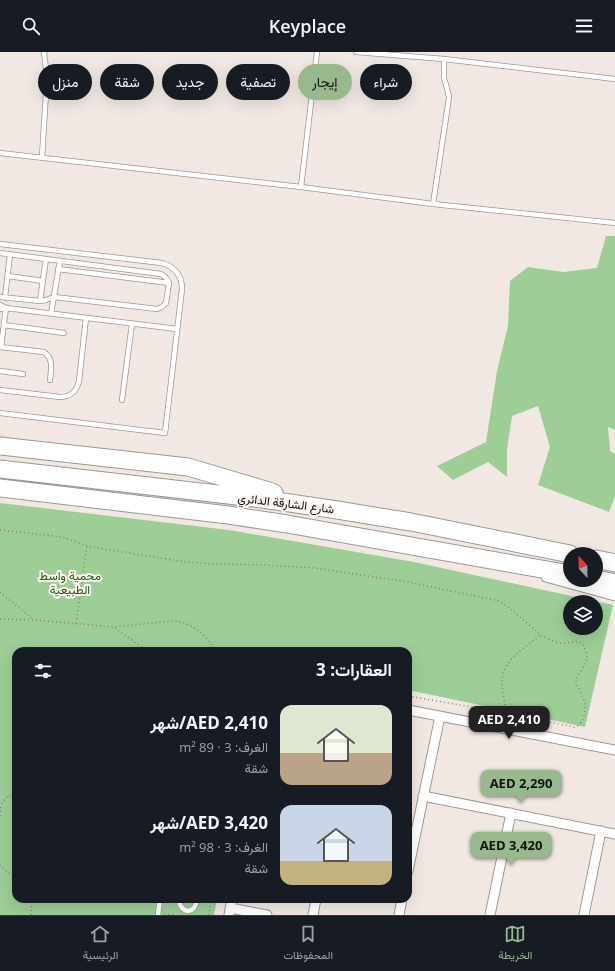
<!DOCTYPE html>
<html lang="ar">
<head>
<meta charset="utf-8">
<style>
  body { margin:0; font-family:"Open Sans",Vazirmatn,sans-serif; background:#242831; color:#f1f3f6; direction:rtl; height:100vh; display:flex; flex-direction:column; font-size:15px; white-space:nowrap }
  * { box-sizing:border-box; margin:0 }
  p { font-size:13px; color:#9ea1a6 }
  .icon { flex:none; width:22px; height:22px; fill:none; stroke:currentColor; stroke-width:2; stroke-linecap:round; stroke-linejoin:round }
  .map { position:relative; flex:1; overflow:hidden; direction:ltr }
  .side { position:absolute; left:12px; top:595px; width:400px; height:256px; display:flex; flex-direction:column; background:#171b24; border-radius:12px; box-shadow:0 4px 16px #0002; direction:rtl }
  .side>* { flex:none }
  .guide { position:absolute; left:12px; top:12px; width:400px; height:36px; direction:rtl; display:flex; gap:8px }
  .needle { width:26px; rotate:338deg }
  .fabs { position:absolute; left:563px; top:495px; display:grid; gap:8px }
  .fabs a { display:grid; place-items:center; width:40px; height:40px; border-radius:50%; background:#171b24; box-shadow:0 4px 16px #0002; font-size:20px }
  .price { position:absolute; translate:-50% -34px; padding:0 9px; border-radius:8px; background:#98b88d; color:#111; font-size:13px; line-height:26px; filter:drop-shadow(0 1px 2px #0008) }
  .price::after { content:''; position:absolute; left:50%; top:24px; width:12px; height:9px; margin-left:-6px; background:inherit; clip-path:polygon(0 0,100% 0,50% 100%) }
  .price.on { background:#222; color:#fff }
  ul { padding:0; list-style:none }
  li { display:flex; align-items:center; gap:12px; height:100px; padding:0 20px }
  li span { display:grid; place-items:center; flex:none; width:112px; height:80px; border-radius:12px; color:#555 }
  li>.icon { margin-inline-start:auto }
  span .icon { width:48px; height:48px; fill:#fffc; stroke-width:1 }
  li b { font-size:17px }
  h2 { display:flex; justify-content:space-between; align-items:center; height:48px; padding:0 20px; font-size:17px }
  .tag { padding:0 14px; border-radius:18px; background:#171b24; box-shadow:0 4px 16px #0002; font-size:14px; line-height:36px }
  .tag.on { background:#98b88d; color:#111 }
  header { display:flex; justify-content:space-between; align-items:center; height:52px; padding:0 20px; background:#171b24; font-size:18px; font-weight:600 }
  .menu { display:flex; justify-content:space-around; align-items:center; height:56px; border-top:1px solid #363941; background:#171b24; font-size:11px; color:#9ea1a6 }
  .menu a { display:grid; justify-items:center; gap:2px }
  .menu .on { color:#98b88d }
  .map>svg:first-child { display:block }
  .green { fill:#9cce96; fill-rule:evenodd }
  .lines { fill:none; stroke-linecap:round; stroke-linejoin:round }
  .lane-casing { stroke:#9f9691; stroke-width:6 }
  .street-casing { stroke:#9f9691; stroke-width:11 }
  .highway-casing { stroke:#9f9691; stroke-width:19 }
  .path { stroke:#88817e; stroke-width:1.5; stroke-dasharray:1 3; stroke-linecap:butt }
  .lane { stroke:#fff; stroke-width:4.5 }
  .street { stroke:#fff; stroke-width:9 }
  .highway { stroke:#fff; stroke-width:17 }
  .labels { text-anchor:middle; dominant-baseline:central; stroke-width:4; stroke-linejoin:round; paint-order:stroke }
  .street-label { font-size:12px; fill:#0f0c0a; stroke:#fef6f2 }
  .park-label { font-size:12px; fill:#165c10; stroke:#fef6f2 }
</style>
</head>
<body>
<header><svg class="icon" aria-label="menu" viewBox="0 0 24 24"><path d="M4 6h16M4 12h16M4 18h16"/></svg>Keyplace<svg class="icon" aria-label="search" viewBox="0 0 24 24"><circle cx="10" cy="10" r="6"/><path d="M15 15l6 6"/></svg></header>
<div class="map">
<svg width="615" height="863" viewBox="0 0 615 863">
  <rect width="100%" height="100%" fill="#f2e8e3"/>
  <path class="green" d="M 606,184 L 615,184 L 615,378 L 608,375 L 610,399 L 615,402 L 615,444 L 609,460 L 538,433 L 550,395 L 538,354 L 512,364 L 507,397 L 507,425 L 488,410 L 453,428 L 437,414 L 486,390 L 497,319 L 508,274 L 510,229 L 528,215 L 563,220 L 597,216 Z
    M 0,451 L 229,478 L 414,510 L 613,553 L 585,675 L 408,638 L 408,599 L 16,599 L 16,847 L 217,847 L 214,863 L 0,863 ZM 570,550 L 596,550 L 596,576 L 570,576 Z"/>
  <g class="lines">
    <g class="lane-casing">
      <path id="lane" d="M 356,0 L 444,7 L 615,27
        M 0,101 L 301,135 L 433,152 L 615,171
        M 42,105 L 47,25 L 44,0
        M 301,135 L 317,0
        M 433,152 L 449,46 L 448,40 L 444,26 L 444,7
        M 0,192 L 162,211 C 175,215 182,223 182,237 L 165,381 L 0,361
        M 0,201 L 161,222 L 166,226 L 169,231 L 166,251 L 162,255 L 157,257 L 54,245 L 46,248 L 40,249 L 0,245
        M 58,217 L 169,231
        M 8,224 L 43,229
        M 5,245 L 10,203
        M 40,249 L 46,207
        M 0,253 L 6,256
        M 0,257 L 6,256 L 177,277
        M 51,261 L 60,209
        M 4,273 L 64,281
        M 0,295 L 44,300 C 54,307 51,318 50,328
        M 1,295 L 6,256
        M 0,319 L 23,322
        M 0,338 L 60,345 C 70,345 77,339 79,329 L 86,266
        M 122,348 L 132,272
        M 179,847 C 179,853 181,857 187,859 C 194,859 196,854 197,847
        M 158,863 L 160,847"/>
    </g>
    <g class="street-casing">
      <path id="street" d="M 546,525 L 615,544
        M 408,658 L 615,698
        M 423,744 L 615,782
        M 408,819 L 440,664
        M 230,856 L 267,863
        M 229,863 L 232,847
        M 313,863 L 316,847
        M 399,863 L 402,847
        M 490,863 L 511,761
        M 584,863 L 601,779"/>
    </g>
    <g class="highway-casing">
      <path id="highway" d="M 0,394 L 188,415 L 269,439 L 274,441
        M 0,417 L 262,447 L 331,457 L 411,470 L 570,502
        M 0,436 L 228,463 L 287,472 L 570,522
        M 596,507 L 615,511
        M 596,527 L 615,531"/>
    </g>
    <path class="path" d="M 0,478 L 54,484 L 62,485 L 91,495 L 186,510 L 214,512 L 264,513 L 315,516 L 408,530 L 499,549 L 507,554 L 541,583 C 547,586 554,590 561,591 C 574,592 581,583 586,600 C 587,603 588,606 586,609 C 584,616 578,621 576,628 L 576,631 C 579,638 584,646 585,653 C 586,661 583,673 574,675 L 506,661 L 408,644
      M 0,540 L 34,568
      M 0,567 L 34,568 L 114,575 L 171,569 C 196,571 202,581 217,599
      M 76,571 L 87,494
      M 115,576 L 147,599
      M 506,661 C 505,651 502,640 502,630 C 502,608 525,596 540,583
      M 0,764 C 1,752 2,744 16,742
      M 0,813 L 8,821 L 16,824
      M 164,862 L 173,863
      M 31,863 L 32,847
      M 209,863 L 211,847"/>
    <use href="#lane" class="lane"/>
    <use href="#street" class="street"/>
    <use href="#highway" class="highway"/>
  </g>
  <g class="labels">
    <g class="street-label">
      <text transform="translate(286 451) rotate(7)">شارع الشارقة الدائري</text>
    </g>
    <g class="park-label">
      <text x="70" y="523">محمية واسط<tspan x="70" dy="14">الطبيعية</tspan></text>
    </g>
  </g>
</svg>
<div class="fabs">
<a><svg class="needle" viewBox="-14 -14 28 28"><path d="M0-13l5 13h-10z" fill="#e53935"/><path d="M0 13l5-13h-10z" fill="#9ea1a6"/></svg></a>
<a><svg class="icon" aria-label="layers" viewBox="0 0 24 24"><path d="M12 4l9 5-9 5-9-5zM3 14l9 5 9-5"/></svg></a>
</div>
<b class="price on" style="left:509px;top:688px">AED 2,410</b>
<b class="price" style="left:521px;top:752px">AED 2,290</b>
<b class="price" style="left:511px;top:814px">AED 3,420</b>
<div class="guide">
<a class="tag">شراء</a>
<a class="tag on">إيجار</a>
<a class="tag">تصفية</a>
<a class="tag">جديد</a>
<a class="tag">شقة</a>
<a class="tag">منزل</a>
</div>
<section class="side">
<h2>العقارات: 3<svg class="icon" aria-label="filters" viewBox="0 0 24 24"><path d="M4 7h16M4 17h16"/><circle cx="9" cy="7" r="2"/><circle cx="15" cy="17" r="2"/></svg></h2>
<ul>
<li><span style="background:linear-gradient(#dfe7d0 60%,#b9a48a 0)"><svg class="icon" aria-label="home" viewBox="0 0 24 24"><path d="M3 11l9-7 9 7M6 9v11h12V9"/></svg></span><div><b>AED 2,410/شهر</b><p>الغرف: 3 · 89 m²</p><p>شقة</p></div></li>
<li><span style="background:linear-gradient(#c9d6e8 70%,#c2b280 0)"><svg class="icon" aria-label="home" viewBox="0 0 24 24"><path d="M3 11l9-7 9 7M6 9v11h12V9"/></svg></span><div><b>AED 3,420/شهر</b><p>الغرف: 3 · 98 m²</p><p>شقة</p></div></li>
</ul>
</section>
</div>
<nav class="menu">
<a class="on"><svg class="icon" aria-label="map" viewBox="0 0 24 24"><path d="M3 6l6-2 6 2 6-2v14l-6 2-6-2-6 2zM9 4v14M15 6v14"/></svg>الخريطة</a>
<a><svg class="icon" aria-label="saved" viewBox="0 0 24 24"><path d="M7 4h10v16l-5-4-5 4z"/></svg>المحفوظات</a>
<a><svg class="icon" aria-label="home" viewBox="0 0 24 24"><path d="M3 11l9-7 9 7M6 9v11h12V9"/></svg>الرئيسية</a>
</nav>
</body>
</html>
